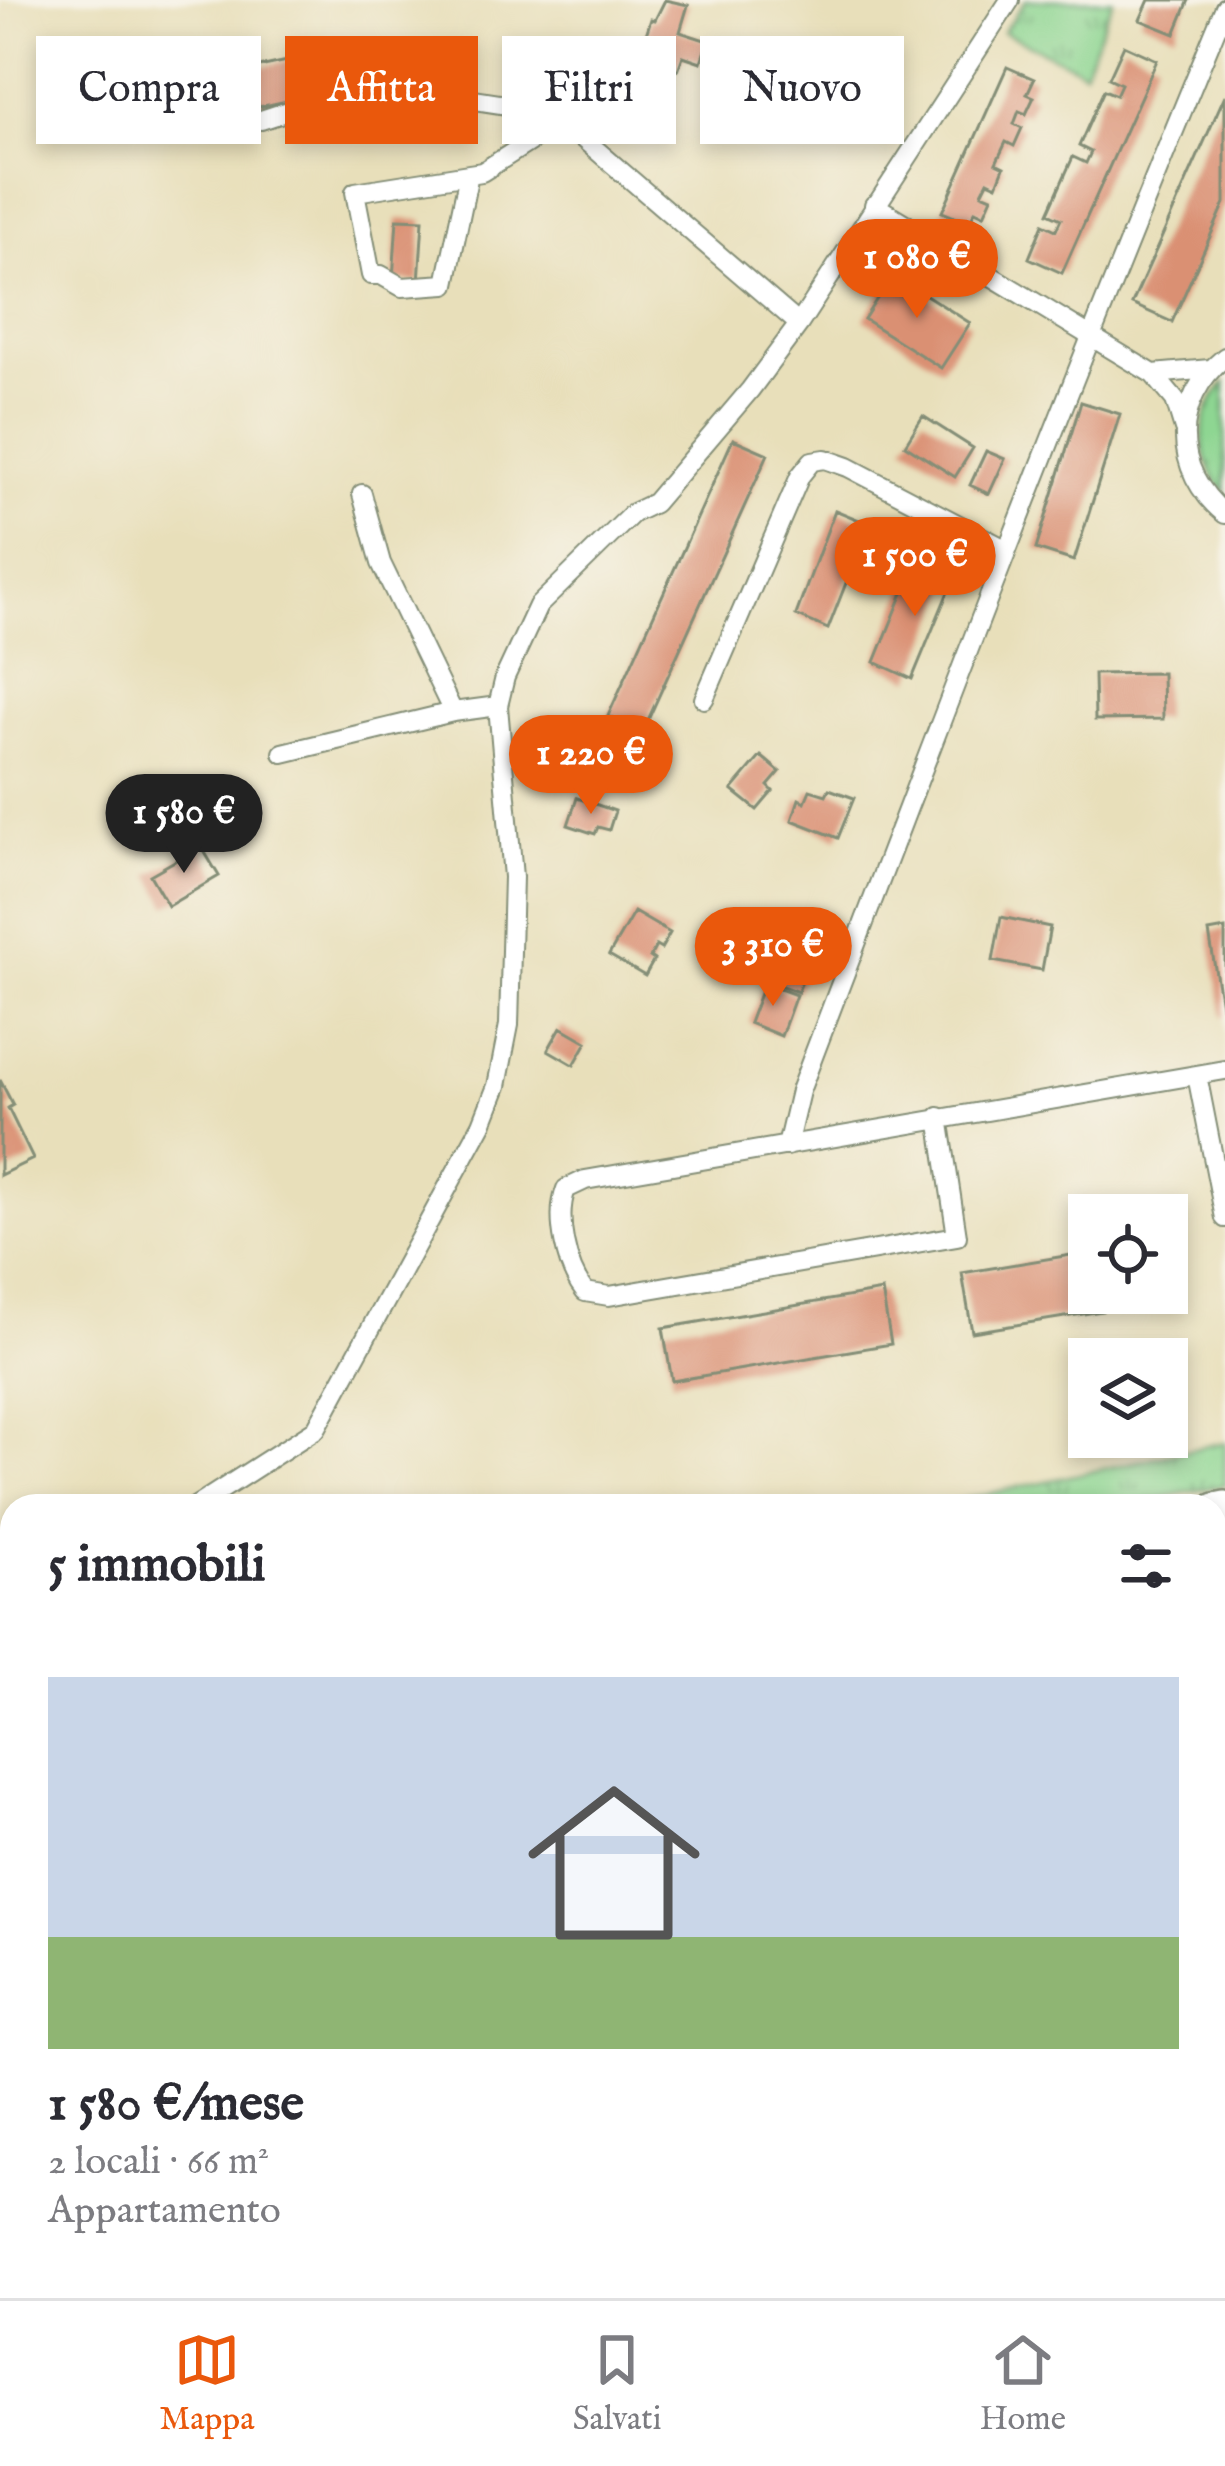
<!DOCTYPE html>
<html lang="it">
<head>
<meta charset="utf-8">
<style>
  body { margin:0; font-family:"IM FELL English",serif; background:#f7f7f7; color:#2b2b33; height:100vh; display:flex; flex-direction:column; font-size:45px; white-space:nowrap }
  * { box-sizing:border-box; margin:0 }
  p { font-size:39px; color:#7c7c81 }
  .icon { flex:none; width:66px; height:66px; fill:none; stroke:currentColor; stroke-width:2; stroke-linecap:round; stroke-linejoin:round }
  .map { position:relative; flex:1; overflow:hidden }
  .side { position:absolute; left:0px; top:1494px; width:1227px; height:804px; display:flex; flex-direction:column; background:#fff; border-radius:36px 36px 0 0; box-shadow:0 6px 18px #0003 }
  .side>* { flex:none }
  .guide { position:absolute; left:36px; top:36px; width:1155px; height:108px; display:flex; gap:24px }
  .controls { position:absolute; left:1068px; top:1194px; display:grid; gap:24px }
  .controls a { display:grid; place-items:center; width:120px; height:120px; border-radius:0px; background:#fff; box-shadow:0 6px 18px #0003; font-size:60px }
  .price { position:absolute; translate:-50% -102px; padding:0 27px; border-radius:42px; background:#ea580c; color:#fff; font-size:39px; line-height:78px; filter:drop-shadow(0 3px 6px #0008) }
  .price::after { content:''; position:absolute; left:50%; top:72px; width:36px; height:27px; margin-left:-18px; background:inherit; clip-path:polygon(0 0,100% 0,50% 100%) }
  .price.current { background:#222; color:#fff }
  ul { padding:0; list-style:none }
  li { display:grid; align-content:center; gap:24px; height:636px; padding:0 48px }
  li span { display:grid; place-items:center; height:372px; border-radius:0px; color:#555 }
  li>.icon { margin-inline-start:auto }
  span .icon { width:216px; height:216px; fill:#fffc; stroke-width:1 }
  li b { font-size:51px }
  h2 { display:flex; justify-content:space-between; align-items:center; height:144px; padding:0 48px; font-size:51px }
  .chip { padding:0 42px; border-radius:0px; background:#fff; box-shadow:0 6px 18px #0003; font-size:42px; line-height:108px }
  .chip.current { background:#ea580c; color:#fff }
  .dock { display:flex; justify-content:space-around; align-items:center; height:168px; border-top:3px solid #e1e1e2; background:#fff; font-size:33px; color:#7c7c81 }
  .dock a { display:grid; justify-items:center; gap:6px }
  .dock .current { color:#ea580c }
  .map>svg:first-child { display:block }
  .grass { fill:url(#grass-tufts); stroke:#568a63; stroke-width:3 }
  .building { fill:#da9073 }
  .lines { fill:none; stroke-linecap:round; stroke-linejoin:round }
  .minor-casing { stroke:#848e77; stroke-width:22 }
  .highway-casing { stroke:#848e77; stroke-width:32 }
  .minor { stroke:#fff; stroke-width:18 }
  .highway { stroke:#fff; stroke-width:27 }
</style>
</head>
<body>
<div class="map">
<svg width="1225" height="2298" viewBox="0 0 1225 2298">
  <defs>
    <pattern id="grass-tufts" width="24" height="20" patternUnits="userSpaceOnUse" patternTransform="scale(3)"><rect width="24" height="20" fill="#8ed692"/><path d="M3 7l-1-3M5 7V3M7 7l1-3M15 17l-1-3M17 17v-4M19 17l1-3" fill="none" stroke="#73af78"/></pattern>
  </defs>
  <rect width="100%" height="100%" fill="#f7f3e8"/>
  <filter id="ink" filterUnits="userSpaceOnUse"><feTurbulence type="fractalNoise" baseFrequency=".00833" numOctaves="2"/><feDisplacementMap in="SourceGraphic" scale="24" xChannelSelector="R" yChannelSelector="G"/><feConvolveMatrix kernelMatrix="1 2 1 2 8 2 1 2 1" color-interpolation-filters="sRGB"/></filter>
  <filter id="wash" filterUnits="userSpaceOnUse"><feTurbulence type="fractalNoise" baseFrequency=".004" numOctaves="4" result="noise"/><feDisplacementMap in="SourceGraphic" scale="48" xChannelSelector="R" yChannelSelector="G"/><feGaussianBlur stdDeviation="2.7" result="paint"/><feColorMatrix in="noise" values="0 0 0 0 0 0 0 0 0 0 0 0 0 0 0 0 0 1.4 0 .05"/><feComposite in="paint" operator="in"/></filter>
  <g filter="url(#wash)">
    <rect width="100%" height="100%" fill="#e8dfba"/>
    <path class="grass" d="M 1026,0 L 1113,0 L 1084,71 L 1003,32 Z
      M 1225,383 L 1225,492 C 1196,459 1195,415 1225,383 Z
      M 1225,1442 L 1225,1485 L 1119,1506 L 933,1506 Z"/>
    <g id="blocks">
      <path class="building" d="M 665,0 L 688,5 L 680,32 L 708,41 L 701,62 L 683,56 L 678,70 L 652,61 L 655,51 L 642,47 L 651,19 L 655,20 Z
        M 1149,0 L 1189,0 L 1175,34 L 1140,20 Z
        M 1124,45 L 1157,60 L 1062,273 L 1029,258 L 1043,224 L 1056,230 L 1061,219 L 1048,213 L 1073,157 L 1086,163 L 1091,152 L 1079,146 L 1104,90 L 1116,95 L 1121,84 L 1109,78 Z
        M 292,60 L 301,98 L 259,107 L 250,69 Z
        M 1007,67 L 1034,79 L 1027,94 L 1034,97 L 1026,114 L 1019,111 L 1014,124 L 1022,128 L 1014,146 L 1006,142 L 996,163 L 1004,167 L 997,185 L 988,181 L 982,193 L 992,197 L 984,215 L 975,211 L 969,223 L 942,212 Z
        M 1225,95 L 1225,203 L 1172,322 L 1132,304 Z
        M 397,219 L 423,220 L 419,282 L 393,280 Z
        M 893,274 L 970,323 L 941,368 L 864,319 Z
        M 1081,402 L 1120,414 L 1074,561 L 1036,549 Z
        M 923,416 L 973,448 L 955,477 L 905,445 Z
        M 733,439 L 768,454 L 643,731 L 608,716 Z
        M 986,451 L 1005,459 L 989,494 L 970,485 Z
        M 835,510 L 869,524 L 828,629 L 796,615 Z
        M 916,561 L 955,575 L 912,679 L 875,662 Z
        M 1162,673 L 1163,719 L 1095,720 L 1094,674 Z
        M 761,756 L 780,772 L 768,786 L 773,791 L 757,810 L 732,790 Z
        M 829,789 L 854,798 L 838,838 L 792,820 L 799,799 L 805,802 L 810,790 L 826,795 Z
        M 577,798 L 615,811 L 609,830 L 598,827 L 595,834 L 568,825 Z
        M 201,846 L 219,876 L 168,906 L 150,875 Z
        M 634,912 L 670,933 L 661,949 L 656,946 L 650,957 L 654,960 L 645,976 L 609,955 Z
        M 791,912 L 823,924 L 798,992 L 765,980 Z
        M 1001,917 L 1050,927 L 1042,970 L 993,961 Z
        M 1225,929 L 1225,1017 L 1223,1017 L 1209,932 Z
        M 764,983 L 796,995 L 781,1036 L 749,1023 Z
        M 561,1027 L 587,1042 L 574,1065 L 548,1050 Z
        M 0,1080 L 13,1105 L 8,1108 L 33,1159 L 0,1175 Z
        M 1089,1252 L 1089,1293 L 1099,1293 L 1102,1311 L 972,1332 L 962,1273 Z
        M 882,1291 L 891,1344 L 672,1381 L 663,1328 Z
        M 1219,1618 L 1225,1625 L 1225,1709 L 1215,1719 L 1215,1621 Z"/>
    </g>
  </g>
  <g filter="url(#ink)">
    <use href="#blocks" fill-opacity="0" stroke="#848e77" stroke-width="3"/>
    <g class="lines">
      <g class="minor-casing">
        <path id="minor" d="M 261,120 L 371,84 L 552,112 L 799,324
          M 469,174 L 446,284 L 402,287 L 381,275 L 371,275 L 355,192 L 469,174 L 482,172 L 562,121
          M 874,205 L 1153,374 L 1175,400 L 1184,429
          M 1225,357 C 1171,400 1172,471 1225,514
          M 1153,374 L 1210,369
          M 362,494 L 381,563 L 453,712
          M 704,699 L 800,476 L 812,461 L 825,459 L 848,467 L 1005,549
          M 283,753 L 453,712 L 498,706
          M 1197,1075 L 1225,1218
          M 939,1117 L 957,1236 L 609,1296 L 585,1292 C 566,1268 555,1218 566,1189 L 585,1180 L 1225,1070
          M 787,1146 L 800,1091 C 938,728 1076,365 1225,7
          M 196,1506 L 316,1429 L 482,1124 L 497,1086 L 509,1025 L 513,877 L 498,706 L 505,677 L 538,606 L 633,513 L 654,503 L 750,390 L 799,324 L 1010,0
          M 1215,1580 L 1225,1578
          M 0,1657 L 12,1646
          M 1,1848 L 12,1846"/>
      </g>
      <g class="highway-casing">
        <path id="highway" d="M 1215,1507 L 1225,1505
          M 1215,1531 L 1225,1529
          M 0,1752 L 12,1749
          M 0,1776 L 12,1774"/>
      </g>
      <use href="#minor" class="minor"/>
      <use href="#highway" class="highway"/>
    </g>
  </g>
</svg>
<div class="controls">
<a><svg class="icon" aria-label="locate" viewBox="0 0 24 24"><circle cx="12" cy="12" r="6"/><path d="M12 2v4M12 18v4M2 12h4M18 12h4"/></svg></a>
<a><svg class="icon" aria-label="layers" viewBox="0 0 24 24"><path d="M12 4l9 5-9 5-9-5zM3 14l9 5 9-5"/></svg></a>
</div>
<b class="price" style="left:917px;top:321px">1 080 €</b>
<b class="price" style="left:915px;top:619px">1 500 €</b>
<b class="price" style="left:591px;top:817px">1 220 €</b>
<b class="price current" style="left:184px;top:876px">1 580 €</b>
<b class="price" style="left:773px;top:1009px">3 310 €</b>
<div class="guide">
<a class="chip">Compra</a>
<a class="chip current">Affitta</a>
<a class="chip">Filtri</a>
<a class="chip">Nuovo</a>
</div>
<section class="side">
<h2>5 immobili<svg class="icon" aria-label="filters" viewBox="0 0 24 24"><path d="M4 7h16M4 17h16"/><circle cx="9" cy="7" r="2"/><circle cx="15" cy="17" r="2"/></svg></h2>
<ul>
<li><span style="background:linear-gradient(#c9d6e8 70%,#8fb573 0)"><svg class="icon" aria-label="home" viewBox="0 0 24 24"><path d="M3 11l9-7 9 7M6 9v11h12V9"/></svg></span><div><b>1 580 €/mese</b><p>2 locali · 66 m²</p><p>Appartamento</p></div></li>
</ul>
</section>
</div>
<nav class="dock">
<a class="current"><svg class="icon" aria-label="map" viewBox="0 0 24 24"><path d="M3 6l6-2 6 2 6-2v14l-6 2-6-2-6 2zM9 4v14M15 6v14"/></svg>Mappa</a>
<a><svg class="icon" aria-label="saved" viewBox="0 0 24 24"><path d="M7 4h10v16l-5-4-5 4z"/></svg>Salvati</a>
<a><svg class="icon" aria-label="home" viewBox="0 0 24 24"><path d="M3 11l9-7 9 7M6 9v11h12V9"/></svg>Home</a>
</nav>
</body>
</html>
